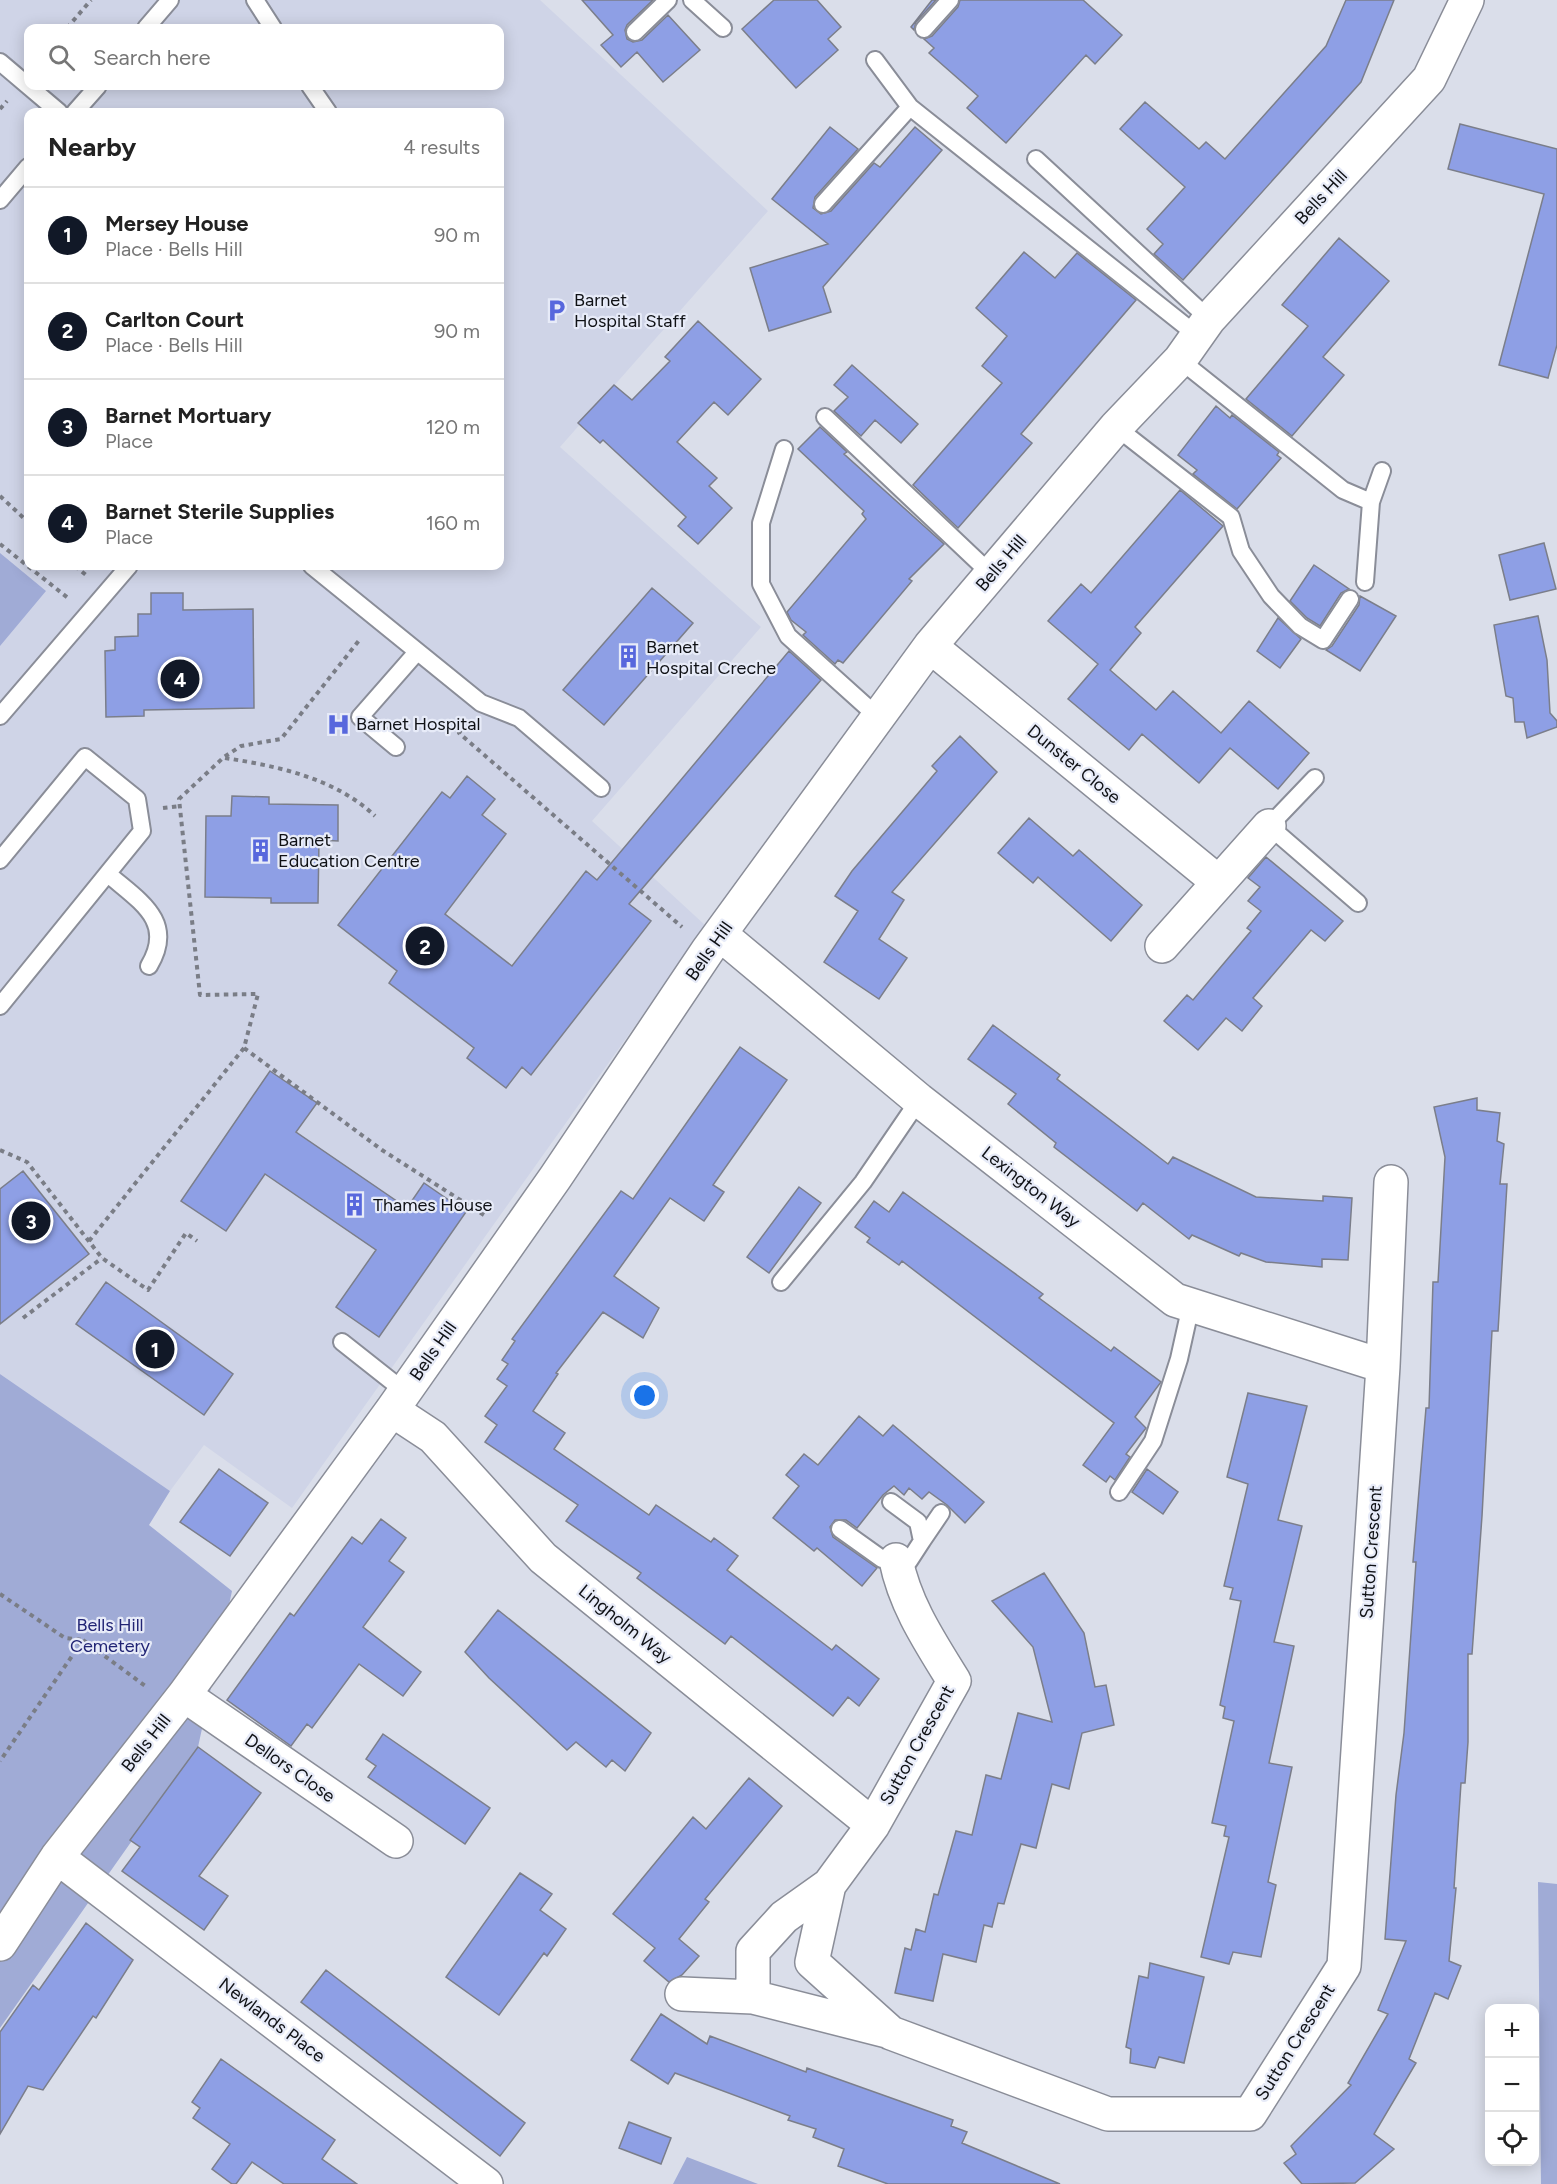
<!DOCTYPE html>
<html lang="en">
<head>
<meta charset="utf-8">
<style>
  :root { --surface:#fff; --page:#f2f2f2; --text:#222; --muted:#767676; --line:#e0e0e0; --accent:#111827 }
  body { margin:0; font-family:Figtree,sans-serif; background:var(--page); color:var(--text) }
  .controls { position:absolute; right:18px; bottom:18px; display:grid; overflow:hidden; border-radius:12px; box-shadow:0 3px 15px #0003 }
  .controls button { width:54px; height:54px; display:grid; place-items:center; padding:0; border:0; border-bottom:2px solid var(--line); background:var(--surface); color:var(--text); font:30px sans-serif }
  .you { position:absolute; left:645px; top:1396px; width:21px; height:21px; margin:-15px; border:4px solid #fff; border-radius:50%; background:#1a73e8; box-shadow:0 0 0 9px #1a73e833 }
  .badge { display:grid; place-items:center; width:39px; height:39px; border-radius:50%; background:var(--accent); color:#fff; font-size:20px; font-weight:700 }
  .pin { position:absolute; translate:-50% -50%; border:3px solid #fff; box-shadow:0 2px 6px #0006 }
  .list { margin:0; padding:0; list-style:none }
  h2 { display:flex; justify-content:space-between; align-items:center; height:78px; margin:0; padding:0 24px; font-size:26px }
  h2 small { font-size:20px; font-weight:400; color:var(--muted) }
  .list li { display:grid; grid-template-columns:39px 1fr auto; gap:18px; align-items:center; box-sizing:border-box; height:96px; padding:0 24px; border-top:2px solid var(--line) }
  .list b { display:block; font-size:22px; white-space:nowrap }
  .list p { margin:0; font-size:20px; white-space:nowrap; color:var(--muted) }
  .list em { font-size:20px; font-style:normal; color:var(--muted) }
  .icon { flex:none; width:33px; height:33px; fill:none; stroke:currentColor; stroke-width:2; stroke-linecap:round; stroke-linejoin:round }
  .map { position:relative; flex:none; width:1557px; height:2184px; overflow:hidden }
  .search { position:absolute; background:var(--surface); box-shadow:0 3px 15px #0003; left:24px; top:24px; width:480px; height:66px; display:flex; align-items:center; gap:15px; box-sizing:border-box; padding:0 21px; border-radius:12px; color:var(--muted); font-size:22px }
  .panel { position:absolute; background:var(--surface); box-shadow:0 3px 15px #0003; left:24px; top:108px; width:480px; height:462px; border-radius:12px }
  .map>svg:first-child { display:block }
</style>
</head>
<body>
<div class="map">
<svg width="1557" height="2184" viewBox="0 0 1557 2184">
  <rect width="100%" height="100%" fill="#dadeea"/>
  <path fill="#cfd4e7" fill-rule="evenodd" d="M0,0H540L768,211L560,447L761,627L592,821L706,926L292,1508L204,1445L170,1491L0,1374ZM28,28H500V86H28ZM28,112H500V566H28Z"/>
  <path fill="#a0abd6" d="M0,553L46,591L0,646Z
    M0,1374L170,1491L149,1525L232,1591L198,1747L0,2028Z
    M1538,1882L1557,1884V2184H1541Z
    M687,2157L758,2184H673Z"/>
  <path fill="#8e9fe5" stroke="#7b7e8a" stroke-width="1.5" d="M582,0H653L627,25L625,30L627,39L633,42L642,40L668,15L700,50L663,82L637,52L621,67L601,45L613,35Z
    M774,0H817L841,27L828,39L838,50L796,88L742,29Z
    M932,0H936L916,22L914,30L911,27Z
    M960,0H1083L1122,35L1095,64L1086,55L1006,143L967,108L978,96L929,53L934,48L924,39L932,36L958,7Z
    M1346,0H1394L1361,82L1183,280L1154,254L1163,244L1147,229L1185,187L1120,129L1145,102L1199,149L1206,142L1225,159L1326,46Z
    M1460,124L1557,149V345L1548,378L1499,365L1544,194L1448,169Z
    M830,127L858,149L815,197L813,208L821,214L831,211L874,163L880,167L915,127L942,150L823,287L831,312L769,331L750,268L828,244L772,199Z
    M1339,238L1389,281L1323,357L1344,375L1292,436L1246,399L1308,326L1282,305Z
    M1024,252L1055,278L1077,253L1136,300L1021,434L1032,443L958,528L913,485L1002,383L982,366L1007,336L976,308Z
    M698,321L761,379L728,415L714,402L677,442L717,478L709,486L732,508L698,544L678,526L686,517L603,440L600,443L578,423L614,385L632,400L670,361L665,357Z
    M852,365L918,424L901,443L875,420L861,436L834,411L848,397L834,385Z
    M1216,406L1230,418L1232,415L1279,452L1277,455L1281,458L1237,509L1193,474L1197,470L1178,455Z
    M820,427L847,452L844,454L944,544L909,579L912,581L843,663L838,660L835,664L803,635L806,632L791,620L787,612L866,519L862,514L864,511L798,449Z
    M1180,490L1223,526L1135,627L1141,633L1110,670L1156,710L1173,691L1221,733L1249,701L1309,753L1278,789L1230,748L1199,783L1142,734L1129,750L1068,699L1098,664L1048,621L1081,584L1091,593Z
    M1544,543L1556,589L1510,600L1499,555Z
    M1314,565L1349,589L1341,593L1320,626L1307,618L1290,601Z
    M652,588L693,623L604,725L563,690Z
    M151,593H183V610L253,609L254,708L144,710V716L106,717L105,651L115,650V637L138,636V614H151Z
    M1360,596L1396,616L1360,671L1326,650L1332,646L1359,605Z
    M1538,616L1547,660L1550,713L1557,721V727L1527,738L1524,722H1515L1513,698L1506,696L1494,625Z
    M1278,618L1301,639L1280,668L1257,651Z
    M789,651L821,680L629,904L651,921L531,1075L522,1067L506,1088L467,1058L474,1048L389,983L397,971L338,925L442,792L450,798L467,776L495,799L482,815L506,834L445,914L512,966L586,871L597,880Z
    M960,736L997,772L892,892L904,900L879,939L907,958L879,999L824,962L858,911L835,896L852,871L937,771L932,766Z
    M232,796L269,797V804L338,805V841L319,840L318,903H271V898L205,897L206,816H231Z
    M1029,818L1073,856L1079,850L1142,905L1111,941L1038,877L1033,883L998,853Z
    M1266,857L1343,921L1325,941L1311,930L1253,998L1262,1006L1242,1031L1226,1018L1198,1050L1164,1021L1187,995L1193,1000L1251,931L1247,928L1261,911L1248,901L1260,887L1248,878Z
    M993,1025L1060,1075L1057,1079L1168,1164L1173,1157L1256,1197L1323,1201V1196L1352,1198L1348,1260L1322,1259V1267L1266,1262L1241,1253L1239,1256L1192,1235L1189,1239L1143,1203L1137,1211L1054,1147L1056,1143L1008,1104L1016,1094L968,1059Z
    M740,1047L787,1080L713,1185L724,1192L704,1221L670,1198L614,1276L659,1308L643,1338L603,1312L556,1373L558,1374L533,1411L565,1433L554,1449L649,1515L656,1505L711,1542L714,1538L738,1556L727,1570L832,1650L836,1645L879,1679L859,1706L848,1697L833,1716L731,1636L725,1644L637,1578L641,1573L566,1521L578,1505L485,1442L497,1425L485,1416L507,1386L497,1379L508,1364L502,1360L515,1341L512,1339L621,1191L633,1199Z
    M270,1071L317,1103L296,1132L407,1208L424,1183L466,1212L379,1337L336,1307L376,1250L265,1174L226,1231L181,1201Z
    M1477,1098V1110L1500,1113L1497,1141L1504,1144L1500,1184H1507L1498,1331H1492L1482,1516L1472,1654H1468V1742L1465,1783H1461L1454,1888H1456L1449,1961L1461,1966L1448,1999L1435,1993L1409,2059L1416,2063L1374,2134L1394,2149L1355,2183L1302,2184L1284,2163L1296,2154L1291,2146L1351,2085L1348,2083L1388,2014L1378,2010L1406,1941L1385,1939L1396,1795L1404,1733L1416,1562H1413L1426,1408H1429L1433,1282H1438L1445,1157L1434,1107Z
    M23,1171L89,1254L0,1324V1189Z
    M799,1187L821,1203L769,1273L747,1257Z
    M903,1192L1043,1294L1039,1298L1111,1351L1114,1347L1161,1382L1135,1417L1146,1428L1126,1454L1130,1457L1115,1480L1110,1476L1106,1482L1083,1465L1114,1423L902,1261L899,1265L867,1242L870,1238L855,1227L874,1201L889,1212Z
    M106,1282L233,1374L204,1415L76,1324Z
    M1248,1393L1307,1406L1278,1520L1302,1526L1274,1642L1294,1646L1269,1763L1292,1767L1268,1882L1276,1885L1261,1957L1233,1952L1229,1964L1201,1957L1229,1837L1224,1836L1226,1826L1212,1823L1234,1721L1223,1718L1225,1707L1220,1705L1241,1601L1230,1599L1233,1588L1224,1586L1248,1484L1227,1477Z
    M859,1416L883,1436L893,1425L984,1502L965,1523L947,1505L929,1492L922,1499L909,1488L904,1495L894,1486L883,1495L857,1528L846,1520H835L830,1527L833,1537L877,1568L862,1586L817,1548L814,1551L773,1518L799,1486L786,1475L804,1454L818,1465Z
    M219,1469L268,1503L230,1556L180,1522Z
    M1147,1469L1178,1492L1163,1514L1132,1492Z
    M381,1519L406,1538L389,1561L404,1572L363,1627L421,1672L403,1696L359,1664L312,1728L307,1724L291,1746L227,1700L290,1613L294,1616L352,1537L362,1544Z
    M1044,1573L1084,1633L1095,1687L1106,1685L1114,1725L1082,1733L1069,1789L1052,1784L1036,1848L1021,1844L1004,1904L998,1903L992,1927L984,1925L976,1962L943,1954L933,2001L895,1993L905,1948L911,1950L916,1929L925,1932L934,1894L938,1895L956,1831L972,1835L986,1775L1001,1779L1018,1713L1052,1722L1033,1647L992,1601Z
    M498,1610L651,1733L625,1771L612,1760L606,1767L576,1742L567,1750L489,1678L465,1652Z
    M383,1734L490,1808L465,1844L368,1777L376,1766L366,1759Z
    M198,1747L261,1793L199,1876L228,1896L204,1930L122,1871L140,1847L130,1840Z
    M749,1778L782,1806L705,1899L709,1902L679,1939L699,1956L682,1975L669,1982L644,1961L655,1948L613,1914L693,1817L706,1829Z
    M520,1873L552,1894L540,1910L566,1929L547,1956L544,1953L499,2015L446,1977Z
    M86,1923L133,1960L96,2018L93,2016L43,2090L28,2086L0,2134V2032L33,1985L39,1990Z
    M1150,1963L1204,1977L1184,2063L1159,2057L1155,2068L1130,2063L1131,2049L1126,2047L1139,1976L1148,1978Z
    M326,1970L525,2123L500,2156L301,2002Z
    M661,2014L707,2044L710,2036L806,2072L807,2068L953,2120L951,2126L967,2132L962,2143L1060,2184H888L838,2166L844,2149L813,2137L816,2129L788,2120L790,2116L675,2073L668,2084L631,2060Z
    M221,2059L335,2140L322,2159L357,2184H284L252,2162L236,2184H232L212,2169L230,2144L193,2118L200,2108L192,2102Z
    M629,2122L671,2138L661,2164L619,2148Z"/>
  <g fill="none" stroke-linecap="round" stroke-linejoin="round">
    <defs>
      <path id="service" d="M255,0L273,28
        M692,0L723,28
        M146,28L170,0
        M924,29L950,0
        M635,32L668,0
        M0,62L59,112
        M310,86L328,112
        M910,107L1198,336
        M75,112L98,86
        M1036,159L1209,319
        M0,200L28,167
        M823,204L910,107L875,60
        M1180,360L1343,490L1371,502L1382,471
        M825,417L991,574
        M1116,427L1231,517L1241,551L1271,596L1300,626L1323,640L1350,599
        M784,449L761,523V584L788,636L878,717
        M312,566L481,703L519,718L601,788
        M1365,582L1371,502
        M0,716L129,566
        M396,747L360,717L417,652
        M1315,778L1269,826L1358,903
        M0,860L85,757L137,799L142,831L0,1006
        M108,874C139,901 176,921 149,966
        M781,1282L863,1182L919,1100
        M342,1342L404,1391
        M1119,1492L1153,1441L1179,1359L1191,1305
        M840,1529L882,1559L909,1561L922,1541L918,1522L891,1502
        M922,1541L941,1513"/>
      <path id="minor" d="M930,646L1217,881
        M720,934L919,1100L1175,1300L1383,1366
        M1162,946L1269,826
        M392,1410L433,1437L543,1558L873,1825
        M896,1560C905,1605 930,1642 954,1681L873,1825L829,1885L812,1962L891,2033L1108,2114H1250L1344,1966L1383,1366L1391,1182
        M184,1695L396,1841
        M57,1857L486,2184
        M0,1944L57,1857L184,1695L392,1410L555,1178L708,950L930,646L1116,427L1180,360L1209,319L1429,79L1467,0
        M682,1994L753,1997L887,2031
        M753,1997V1951L784,1917L829,1885"/>
    </defs>
    <use href="#service" stroke="#8a8d98" stroke-width="20"/>
    <use href="#minor" stroke="#8a8d98" stroke-width="36"/>
    <path stroke="#7a7d86" stroke-width="4" stroke-dasharray="4.5 4.5" stroke-linecap="butt" d="M67,28L91,0
      M0,109L7,101
      M0,496L28,522
      M0,544L68,598
      M75,566L86,575
      M466,723L459,733L682,927
      M225,758C277,766 335,778 375,816
      M163,808L180,806
      M244,1048L382,1150L487,1217
      M0,1150L27,1162L102,1258L148,1290L186,1233L197,1241
      M89,1241L244,1048L258,994L200,995L179,799L224,757L241,746L281,739L361,638
      M23,1318L102,1258
      M0,1594L65,1638L83,1640L0,1761
      M83,1640L148,1688"/>
    <use href="#service" stroke="#fff" stroke-width="16"/>
    <use href="#minor" stroke="#fff" stroke-width="33"/>
  </g>
  <defs>
    <symbol id="parking-bare" viewBox="-9 -9 18 18"><path d="M-3.5-5.5H1a3.5 3.5 0 0 1 0 7H-1V5.5H-3.5ZM-1-3.4V-.6H.8a1.4 1.4 0 0 0 0-2.8Z" fill="#5767dd" stroke="#e7ebf8" stroke-width="2.5" paint-order="stroke"/></symbol>
    <symbol id="building-bare" viewBox="-9 -9 18 18"><path d="M-4-6H4V6H1V3H-1V6H-4ZM-2.5-4.3h1.7v1.8h-1.7ZM.8-4.3h1.7v1.8H.8ZM-2.5-1h1.7V.8h-1.7ZM.8-1h1.7V.8H.8Z" fill="#5767dd" stroke="#e7ebf8" stroke-width="2.5" paint-order="stroke"/></symbol>
    <symbol id="hospital-bare" viewBox="-9 -9 18 18"><path d="M-5-5h3v3.5h4V-5h3V5h-3V1.5h-4V5h-3Z" fill="#5767dd" stroke="#e7ebf8" stroke-width="2.5" paint-order="stroke"/></symbol>
  </defs>
  <g fill-rule="evenodd">
    <use href="#parking-bare" x="540" y="294" width="33" height="33"/>
    <use href="#building-bare" x="612" y="640" width="33" height="33"/>
    <use href="#hospital-bare" x="322" y="708" width="33" height="33"/>
    <use href="#building-bare" x="244" y="834" width="33" height="33"/>
    <use href="#building-bare" x="338" y="1188" width="33" height="33"/>
  </g>
  <g text-anchor="middle" dominant-baseline="central" stroke-width="4.5" stroke-linejoin="round" paint-order="stroke">
    <g font-size="18" fill="#0f1115" stroke="#e7ebf8">
      <text transform="translate(1321 197) rotate(-47)">Bells Hill</text>
      <text transform="translate(1001 563) rotate(-50)">Bells Hill</text>
      <text transform="translate(1074 764) rotate(39)">Dunster Close</text>
      <text transform="translate(709 951) rotate(-55)">Bells Hill</text>
      <text transform="translate(1031 1187) rotate(38)">Lexington Way</text>
      <text transform="translate(433 1351) rotate(-55)">Bells Hill</text>
      <text transform="translate(1371 1552) rotate(-86)">Sutton Crescent</text>
      <text transform="translate(625 1624) rotate(39)">Lingholm Way</text>
      <text transform="translate(146 1743) rotate(-52)">Bells Hill</text>
      <text transform="translate(917 1745) rotate(-61)">Sutton Crescent</text>
      <text transform="translate(290 1768) rotate(35)">Dellors Close</text>
      <text transform="translate(272 2020) rotate(37)">Newlands Place</text>
      <text transform="translate(1295 2042) rotate(-58)">Sutton Crescent</text>
    </g>
    <g font-size="18" fill="#0f1115" stroke="#e7ebf8" text-anchor="start">
      <text x="574" y="300">Barnet<tspan x="574" dy="21">Hospital Staff</tspan></text>
      <text x="646" y="647">Barnet<tspan x="646" dy="21">Hospital Creche</tspan></text>
      <text x="356" y="724">Barnet Hospital</text>
      <text x="278" y="840">Barnet<tspan x="278" dy="21">Education Centre</tspan></text>
      <text x="373" y="1205">Thames House</text>
    </g>
    <g font-size="18" fill="#212474" stroke="#e7ebf8">
      <text x="110" y="1625">Bells Hill<tspan x="110" dy="21">Cemetery</tspan></text>
    </g>
  </g>
</svg>
<div class="controls">
<button>+</button>
<button>−</button>
<button><svg class="icon" aria-label="locate" viewBox="0 0 24 24"><circle cx="12" cy="12" r="6"/><path d="M12 2v4M12 18v4M2 12h4M18 12h4"/></svg></button>
</div>
<div class="you"></div>
<div class="pin badge" style="left:155px;top:1349px">1</div>
<div class="pin badge" style="left:425px;top:946px">2</div>
<div class="pin badge" style="left:31px;top:1221px">3</div>
<div class="pin badge" style="left:180px;top:679px">4</div>
<div class="search"><svg class="icon" aria-label="search" viewBox="0 0 24 24"><circle cx="10" cy="10" r="6"/><path d="M15 15l6 6"/></svg>Search here</div>
<section class="panel">
<h2>Nearby<small>4 results</small></h2>
<ul class="list">
<li><span class="badge">1</span><div><b>Mersey House</b><p>Place · Bells Hill</p></div><em>90 m</em></li>
<li><span class="badge">2</span><div><b>Carlton Court</b><p>Place · Bells Hill</p></div><em>90 m</em></li>
<li><span class="badge">3</span><div><b>Barnet Mortuary</b><p>Place</p></div><em>120 m</em></li>
<li><span class="badge">4</span><div><b>Barnet Sterile Supplies</b><p>Place</p></div><em>160 m</em></li>
</ul>
</section>
</div>
</body>
</html>
